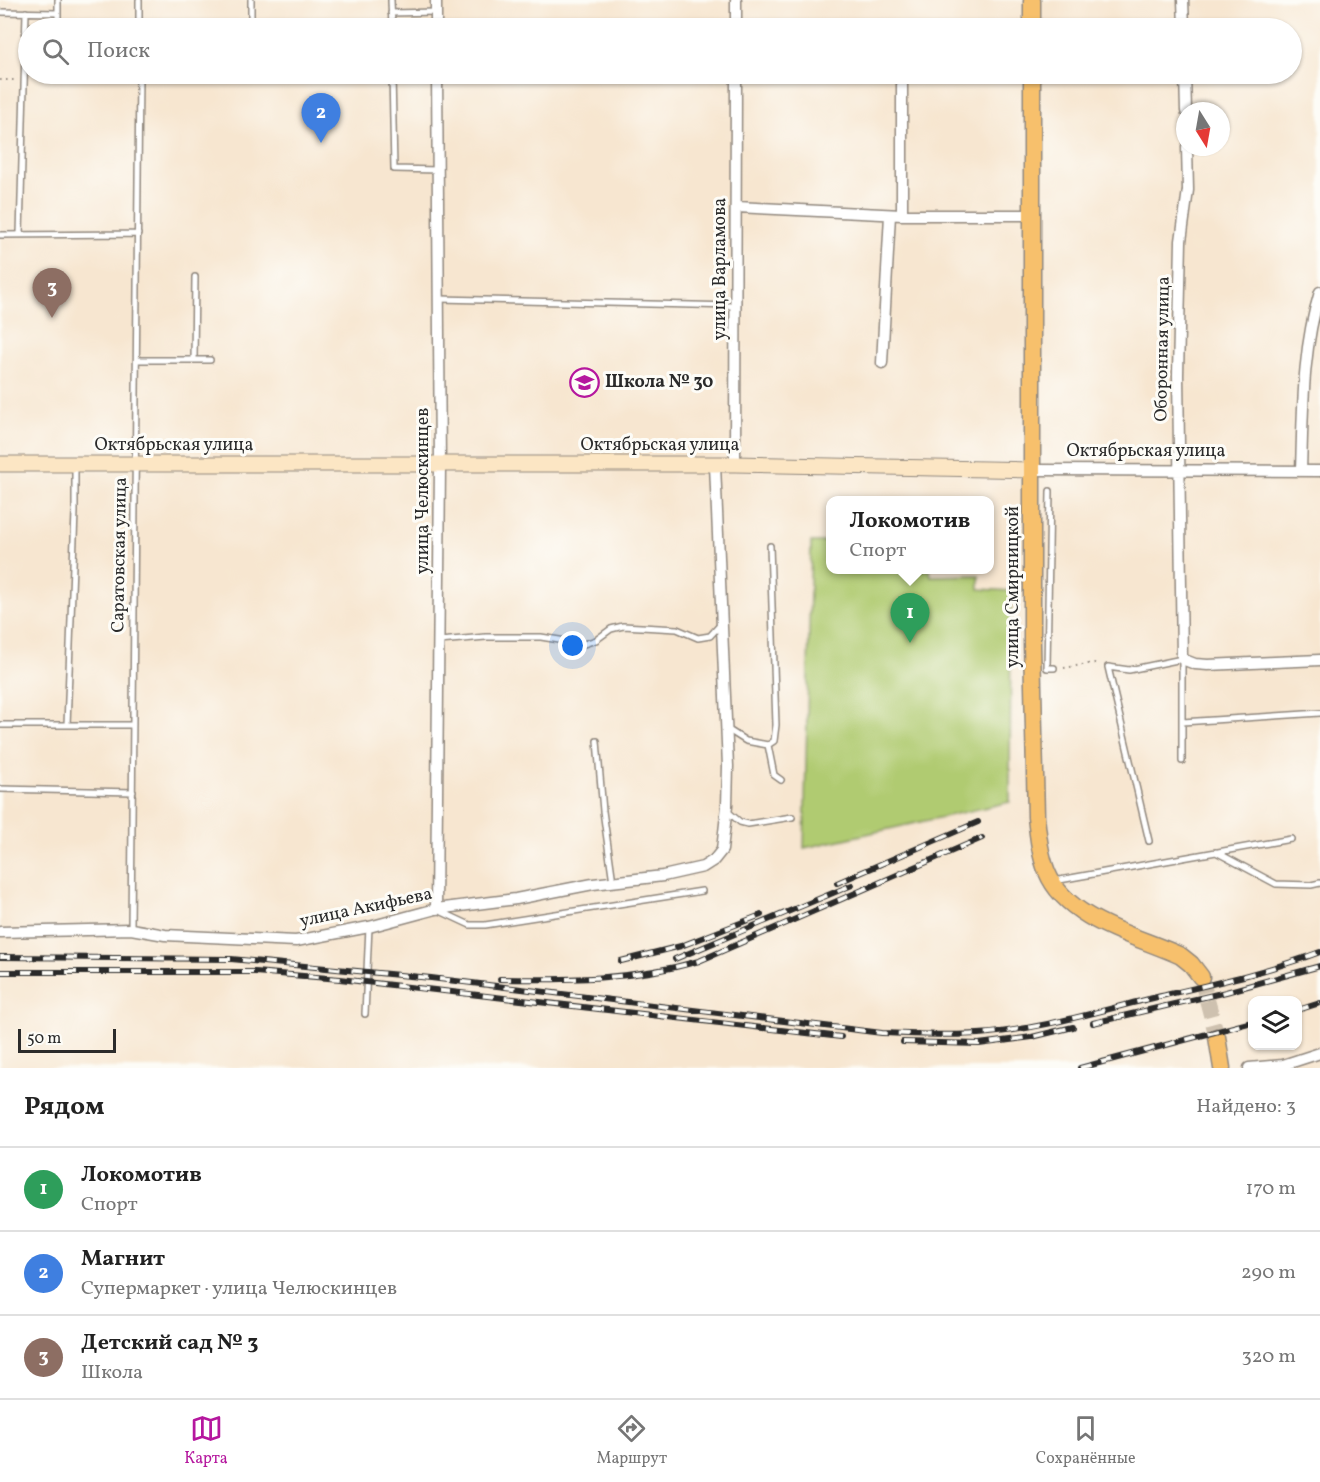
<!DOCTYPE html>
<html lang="ru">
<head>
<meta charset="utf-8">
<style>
  :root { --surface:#fff; --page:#f2f2f2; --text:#222; --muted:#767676; --line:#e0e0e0; --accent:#b5179e }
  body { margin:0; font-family:Vollkorn,serif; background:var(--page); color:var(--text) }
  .controls { position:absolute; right:18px; bottom:18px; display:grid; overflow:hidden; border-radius:12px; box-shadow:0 2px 4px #0004 }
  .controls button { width:54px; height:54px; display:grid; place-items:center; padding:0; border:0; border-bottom:2px solid var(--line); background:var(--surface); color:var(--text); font:30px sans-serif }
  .compass { position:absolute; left:1176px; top:102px; width:54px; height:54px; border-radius:50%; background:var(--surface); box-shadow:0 2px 4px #0004; rotate:169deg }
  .scale { position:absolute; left:18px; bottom:15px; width:98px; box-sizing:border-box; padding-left:6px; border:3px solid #2b2b2b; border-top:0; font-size:16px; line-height:21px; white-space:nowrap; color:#2b2b2b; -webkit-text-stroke:4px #fdfcf7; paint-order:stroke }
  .you { position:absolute; left:573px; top:646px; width:21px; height:21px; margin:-15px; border:4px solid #fff; border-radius:50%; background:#1a73e8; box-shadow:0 0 0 9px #1a73e833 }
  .badge { display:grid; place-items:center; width:39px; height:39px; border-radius:50%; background:var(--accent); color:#fff; font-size:20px; font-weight:700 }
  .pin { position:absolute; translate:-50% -50px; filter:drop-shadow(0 2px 3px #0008) }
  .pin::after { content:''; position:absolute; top:32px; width:21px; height:18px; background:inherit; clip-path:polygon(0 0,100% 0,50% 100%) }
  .popup { position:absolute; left:826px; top:496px; width:168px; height:78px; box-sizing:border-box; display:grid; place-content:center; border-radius:12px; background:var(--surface); filter:drop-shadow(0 2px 4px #0005); font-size:20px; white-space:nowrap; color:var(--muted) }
  .popup b { font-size:22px; color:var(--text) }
  .popup::after { content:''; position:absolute; left:50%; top:100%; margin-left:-12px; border:12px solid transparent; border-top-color:var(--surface) }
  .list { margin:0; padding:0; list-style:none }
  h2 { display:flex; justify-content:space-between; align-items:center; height:78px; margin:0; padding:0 24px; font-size:26px }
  h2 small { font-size:20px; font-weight:400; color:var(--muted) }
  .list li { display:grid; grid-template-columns:39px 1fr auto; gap:18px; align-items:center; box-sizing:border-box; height:84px; padding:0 24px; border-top:2px solid var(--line) }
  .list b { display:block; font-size:22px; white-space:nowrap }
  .list p { margin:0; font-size:20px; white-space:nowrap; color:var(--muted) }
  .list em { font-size:20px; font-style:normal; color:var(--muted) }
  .icon { flex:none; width:33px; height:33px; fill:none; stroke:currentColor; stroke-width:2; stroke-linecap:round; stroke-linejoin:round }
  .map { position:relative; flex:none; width:1320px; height:1068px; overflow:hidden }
  .search { position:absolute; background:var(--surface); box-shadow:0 2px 4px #0004; left:18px; right:18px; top:18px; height:66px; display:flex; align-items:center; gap:15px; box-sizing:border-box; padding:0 21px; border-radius:33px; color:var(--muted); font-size:22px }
  .sheet { height:330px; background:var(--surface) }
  nav { display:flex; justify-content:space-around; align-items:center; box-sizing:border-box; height:84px; border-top:2px solid var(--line); background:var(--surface); font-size:16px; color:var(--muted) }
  nav a { display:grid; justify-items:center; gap:3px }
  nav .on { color:var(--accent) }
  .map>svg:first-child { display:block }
</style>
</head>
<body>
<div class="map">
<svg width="1320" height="1068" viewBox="0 0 1320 1068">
  <rect width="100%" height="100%" fill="#fdfcf7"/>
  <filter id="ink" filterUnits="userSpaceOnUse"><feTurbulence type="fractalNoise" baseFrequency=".0167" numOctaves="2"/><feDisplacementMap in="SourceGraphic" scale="12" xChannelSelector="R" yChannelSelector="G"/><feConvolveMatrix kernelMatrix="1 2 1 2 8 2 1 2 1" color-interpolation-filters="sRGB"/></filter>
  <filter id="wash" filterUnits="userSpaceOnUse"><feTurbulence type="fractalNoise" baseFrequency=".008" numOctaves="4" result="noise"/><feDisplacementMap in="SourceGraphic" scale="24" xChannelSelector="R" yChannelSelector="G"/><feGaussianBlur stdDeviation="1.35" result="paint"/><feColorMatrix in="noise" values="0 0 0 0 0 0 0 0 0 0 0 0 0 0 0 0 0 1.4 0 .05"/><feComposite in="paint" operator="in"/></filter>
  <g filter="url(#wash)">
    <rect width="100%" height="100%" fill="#f7e6d0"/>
    <path fill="#b0cb71" stroke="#6e7b4e" stroke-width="1.5" d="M811,542H830V570H930L931,576L979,575V589L1011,591L1010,802L804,848Z"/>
  </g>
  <g filter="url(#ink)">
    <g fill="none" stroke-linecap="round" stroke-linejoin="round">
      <path stroke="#cec1af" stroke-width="16" stroke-dasharray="16 8" stroke-linecap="butt" d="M1201,977L1217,1037"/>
      <defs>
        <path id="lane" d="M251,0V28
          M391,0L392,28
          M0,12L58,13V0
          M391,13L436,12
          M58,28V13
          M139,28V0
          M805,28H858
          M392,74L394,169L438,170
          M20,234L26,12
          M0,235L138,234
          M439,299L735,306
          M137,360H210
          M194,360L195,277
          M1050,491L1047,668H1054
          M439,641L486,637H541L584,644L596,640L611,629L623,626L677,629L698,638L710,636L721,624
          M1182,722L1320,713
          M0,725H133
          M67,725L75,512V466
          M727,729L746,741L768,745L774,741L776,725L770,546
          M597,741L603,811L613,882
          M768,745L774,775L781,780
          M0,789L133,792
          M727,811L740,822L748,824L792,817
          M1149,841L1108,667L1129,670L1182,659V761
          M1218,852L1291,839
          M1054,881L1216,852L1276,884L1311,885L1320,883
          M440,911L470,925H485L702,891
          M131,929L139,74
          M365,1014L369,927"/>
        <path id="street" d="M436,0V28
          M736,0V28
          M1183,0L1184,28
          M1185,74L1186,111
          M902,77V215
          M1187,147L1188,190L1181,241L1178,375L1182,659L1195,664L1208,665L1320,660
          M737,207L902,215H1032
          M882,363L890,215
          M735,464L736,74
          M1032,470L1320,471
          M1301,471C1303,410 1302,350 1320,292
          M436,909L440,465L437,74
          M0,932L131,929L165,935L296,941L369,927L436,909L516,899L593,884L663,876L703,867L714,860L722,850L727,806L728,766L715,465
          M1249,1068L1283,1065L1320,1053"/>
        <path id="secondary" d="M0,464H735L1032,470"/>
        <path id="primary" d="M1032,0V28
          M1032,74V643L1036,817C1038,835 1040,855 1047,872C1067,921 1138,936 1181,956L1191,964L1201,977
          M1217,1037L1222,1068"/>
      </defs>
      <use href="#lane" stroke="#91887e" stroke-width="8"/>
      <use href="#street" stroke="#91887e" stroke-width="13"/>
      <use href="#secondary" stroke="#91887e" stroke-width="17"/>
      <use href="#primary" stroke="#91887e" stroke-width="19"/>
      <path stroke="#91887e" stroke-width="2" stroke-dasharray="1.5 4.5" stroke-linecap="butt" d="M0,80H14
        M1064,668L1094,663L1099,664"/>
      <use href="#lane" stroke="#fff" stroke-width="5"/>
      <use href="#street" stroke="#fff" stroke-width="10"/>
      <use href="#secondary" stroke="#fce6c4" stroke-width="15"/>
      <use href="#primary" stroke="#f7c06c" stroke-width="16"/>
      <defs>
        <path id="rail" d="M837,883L978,822
          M0,957L231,959L431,978L882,1033C914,1034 946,1036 978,1034C1039,1030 1098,1011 1157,997C1212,984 1267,972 1320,952
          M675,959L852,885
          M621,961L681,946L761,915
          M0,972H255L340,979L841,1037
          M500,979C568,980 633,980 699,961L982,838
          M1298,1010L1320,1003
          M1093,1023L1226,992L1320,966
          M903,1042L979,1044L1032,1037L1073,1027
          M1080,1068L1252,1022"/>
      </defs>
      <use href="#rail" stroke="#2b2b2b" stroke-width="6"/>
      <use href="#rail" stroke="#fdfcf7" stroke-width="4" stroke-dasharray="11" stroke-linecap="butt"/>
    </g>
  </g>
  <defs>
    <symbol id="school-ring" viewBox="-11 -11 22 22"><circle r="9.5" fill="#fdfcf7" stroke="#b5179e" stroke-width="1.5"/><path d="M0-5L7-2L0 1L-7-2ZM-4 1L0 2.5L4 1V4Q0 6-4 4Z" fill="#b5179e"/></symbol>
  </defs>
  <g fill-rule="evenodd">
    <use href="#school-ring" x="568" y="366" width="33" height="33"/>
  </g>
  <g text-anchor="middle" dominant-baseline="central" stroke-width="6" stroke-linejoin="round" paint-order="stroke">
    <g font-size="18" fill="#2b2b2b" stroke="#fdfcf7">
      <text transform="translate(720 269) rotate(-90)">улица Варламова</text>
      <text transform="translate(1163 349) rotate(-89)">Оборонная улица</text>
      <text x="174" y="445">Октябрьская улица</text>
      <text x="660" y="445">Октябрьская улица</text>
      <text x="1146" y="451">Октябрьская улица</text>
      <text transform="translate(423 491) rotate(-90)">улица Челюскинцев</text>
      <text transform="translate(120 555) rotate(-89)">Саратовская улица</text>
      <text transform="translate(1013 587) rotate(-90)">улица Смирницкой</text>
      <text transform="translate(366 908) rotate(-12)">улица Акифьева</text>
    </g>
    <g font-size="18" font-weight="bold" fill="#2b2b2b" stroke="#fdfcf7" text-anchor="start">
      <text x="605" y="382">Школа № 30</text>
    </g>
  </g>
</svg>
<div class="controls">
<button><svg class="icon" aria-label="layers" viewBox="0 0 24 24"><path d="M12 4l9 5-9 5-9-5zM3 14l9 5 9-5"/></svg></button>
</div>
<svg class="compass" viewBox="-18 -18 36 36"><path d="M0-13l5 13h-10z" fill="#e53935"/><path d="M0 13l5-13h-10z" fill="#767676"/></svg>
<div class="scale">50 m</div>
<div class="you"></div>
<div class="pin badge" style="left:910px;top:643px;background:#2e9e5b">1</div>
<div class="popup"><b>Локомотив</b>Спорт</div>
<div class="pin badge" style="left:321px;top:143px;background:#3f7fe0">2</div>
<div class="pin badge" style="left:52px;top:318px;background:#8d6e63">3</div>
<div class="search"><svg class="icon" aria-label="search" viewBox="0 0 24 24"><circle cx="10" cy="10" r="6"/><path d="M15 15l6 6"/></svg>Поиск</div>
</div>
<section class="sheet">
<h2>Рядом<small>Найдено: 3</small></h2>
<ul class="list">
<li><span class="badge" style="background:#2e9e5b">1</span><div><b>Локомотив</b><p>Спорт</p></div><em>170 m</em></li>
<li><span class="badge" style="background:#3f7fe0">2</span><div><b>Магнит</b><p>Супермаркет · улица Челюскинцев</p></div><em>290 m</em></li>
<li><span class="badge" style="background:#8d6e63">3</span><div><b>Детский сад № 3</b><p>Школа</p></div><em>320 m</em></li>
</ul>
</section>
<nav>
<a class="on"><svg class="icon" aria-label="map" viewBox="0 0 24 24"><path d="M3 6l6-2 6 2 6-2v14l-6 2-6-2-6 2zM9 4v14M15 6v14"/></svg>Карта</a>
<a><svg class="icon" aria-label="directions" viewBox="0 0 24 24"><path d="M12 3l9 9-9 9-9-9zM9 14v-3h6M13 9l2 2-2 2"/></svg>Маршрут</a>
<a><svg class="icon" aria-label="saved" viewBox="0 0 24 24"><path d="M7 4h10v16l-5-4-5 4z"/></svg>Сохранённые</a>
</nav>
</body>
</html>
